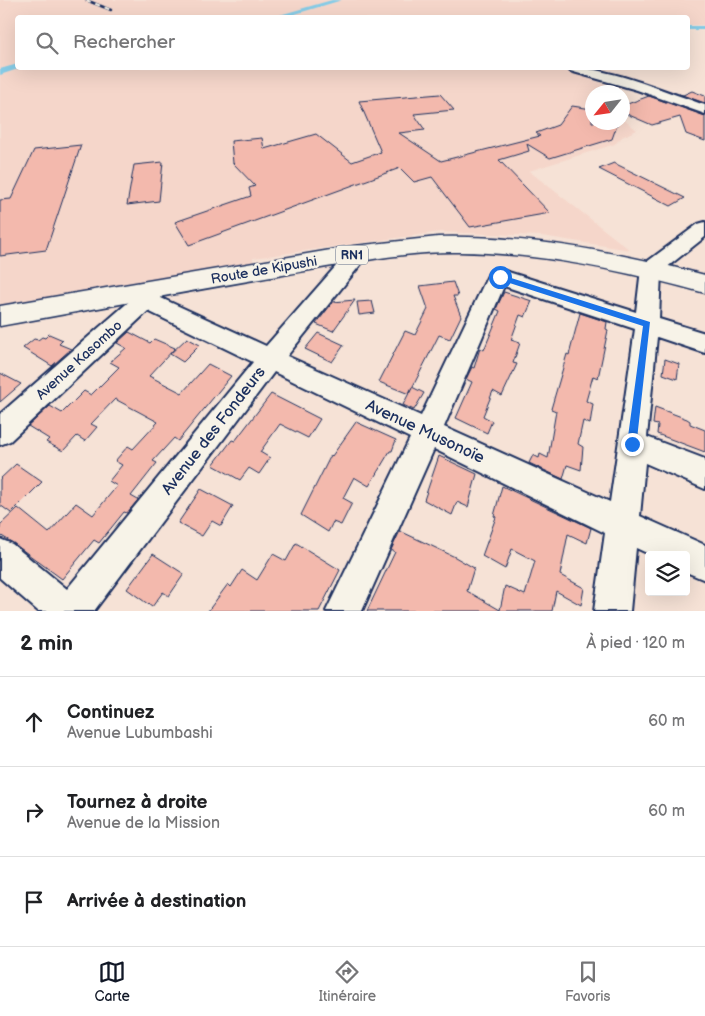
<!DOCTYPE html>
<html lang="fr">
<head>
<meta charset="utf-8">
<style>
  :root { --surface:#fff; --page:#f6f6f6; --text:#202124; --muted:#757577; --line:#e0e0e0; --accent:#111827 }
  body { margin:0; font-family:"Balsamiq Sans",sans-serif; background:var(--page); color:var(--text) }
  .controls { position:absolute; right:15px; bottom:15px; display:grid; overflow:hidden; border-radius:5px; box-shadow:0 5px 20px #0002 }
  .controls button { width:45px; height:45px; display:grid; place-items:center; padding:0; border:0; border-bottom:1px solid var(--line); background:var(--surface); color:var(--text); font:25px sans-serif }
  .compass { position:absolute; left:585px; top:85px; width:45px; height:45px; border-radius:50%; background:var(--surface); box-shadow:0 5px 20px #0002; rotate:240deg }
  .stop { position:absolute; width:15px; height:15px; margin:-11px; border:4px solid #1a73e8; border-radius:50%; background:#fff }
  .stop.end { background:#1a73e8; border-color:#fff; box-shadow:0 1px 5px #0008 }
  .list { margin:0; padding:0; list-style:none }
  h2 { display:flex; justify-content:space-between; align-items:center; height:65px; margin:0; padding:0 20px; font-size:21px }
  h2 small { font-size:16px; font-weight:400; color:var(--muted) }
  .list li { display:grid; grid-template-columns:32px 1fr auto; gap:15px; align-items:center; box-sizing:border-box; height:90px; padding:0 20px; border-top:1px solid var(--line) }
  .list b { display:block; font-size:19px; white-space:nowrap }
  .list p { margin:0; font-size:16px; white-space:nowrap; color:var(--muted) }
  .list em { font-size:16px; font-style:normal; color:var(--muted) }
  .icon { flex:none; width:28px; height:28px; fill:none; stroke:currentColor; stroke-width:2; stroke-linecap:round; stroke-linejoin:round }
  .map { position:relative; flex:none; width:705px; height:611px; overflow:hidden }
  .search { position:absolute; background:var(--surface); box-shadow:0 5px 20px #0002; left:15px; right:15px; top:15px; height:55px; display:flex; align-items:center; gap:12px; box-sizing:border-box; padding:0 18px; border-radius:5px; color:var(--muted); font-size:19px }
  .sheet { height:335px; background:var(--surface) }
  nav { display:flex; justify-content:space-around; align-items:center; box-sizing:border-box; height:70px; border-top:1px solid var(--line); background:var(--surface); font-size:14px; color:var(--muted) }
  nav a { display:grid; justify-items:center; gap:2px }
  nav .on { color:var(--accent) }
  .map>svg:first-child { display:block }
</style>
</head>
<body>
<div class="map">
<svg width="705" height="611" viewBox="0 0 705 611">
  <rect width="100%" height="100%" fill="#f6e2d6"/>
  <filter id="ink" filterUnits="userSpaceOnUse"><feTurbulence type="fractalNoise" baseFrequency=".02" numOctaves="2"/><feDisplacementMap in="SourceGraphic" scale="10" xChannelSelector="R" yChannelSelector="G"/><feConvolveMatrix kernelMatrix="1 2 1 2 8 2 1 2 1" color-interpolation-filters="sRGB"/></filter>
  <g filter="url(#ink)">
    <path fill="#f5d6ca" d="M0,0H705V25H688V18H18V68H555L620,89L619,92H592V122H622L623,119L637,130L622,137L615,144L529,171L630,250L542,236L440,232L253,258V263L0,308Z"/>
    <g fill="none" stroke-linecap="round" stroke-linejoin="round">
      <path fill="#86cce7" fill-rule="evenodd" d="M332,0H342L282,18H269Z
        M688,26H705V30H688Z
        M18,64V68H21L0,75V69Z"/>
    </g>
    <path fill="#f3b9ad" stroke="#1b2f5e" d="M692,91L705,96V103L679,94L683,95Z
      M440,94L454,110L414,114L425,130L399,133L441,161L540,136L536,133L558,125L572,106L592,109V122H618L612,139L550,158L527,144L529,151L499,160L550,213L470,227L432,177L414,182L400,168L189,245L175,222L251,196L249,188L255,186L233,163L231,141L262,138L264,149L316,134L352,162L381,152L359,101Z
      M649,96L705,116V141L686,134L680,117L652,125L622,112V106Z
      M81,145L46,250L0,256V200L11,199L34,150Z
      M163,162L159,201L127,205L134,165Z
      M614,163L685,198L671,206L599,169Z
      M453,282L458,296H453L461,316L450,339L439,335L409,394L379,382L405,331L415,335L428,309L420,286Z
      M504,292L532,301L525,317L520,315L511,340L520,343L513,363L517,364L502,396L493,391L483,416L492,421L487,433L456,418L472,382L466,379L472,367L474,368L480,348L484,350L500,311L496,309Z
      M355,300L333,331L316,324L333,302Z
      M372,301L375,313L359,315L357,302Z
      M580,313L607,322L606,329L608,330L598,378L593,376L586,401L593,404L590,424L583,421L578,444L583,447L581,470L567,465L563,479L529,463L533,455L539,458L540,454L548,458L556,411L551,409L567,354L569,355Z
      M129,332L150,343L154,339L175,348L149,376L182,393L208,364L231,376L178,441L174,438L153,461L157,463L131,496L138,500L127,513L124,512L99,543L94,540L62,579L13,543L0,535V525L18,508L49,533L76,503L93,515L117,486L109,481L122,465L115,461L128,446L133,449L158,422L115,399L91,424L97,427L85,441L77,436L63,451L46,442L49,439L28,426L50,406L62,413L84,391L91,395L119,367L110,362L126,348L117,343Z
      M318,333L344,345L332,362L305,349Z
      M49,334L63,340L59,344L71,349L52,366L23,348L34,339L38,340L42,337L45,338Z
      M187,338L200,345L183,362L170,354Z
      M665,359L679,364L677,379L663,374Z
      M0,373L21,384L0,402Z
      M412,387L424,393L414,410L403,405Z
      M271,394L320,419L308,438L280,424L260,452L270,458L259,474L249,468L240,480L213,465L232,440L235,441Z
      M655,407L687,419L690,421V424L705,430V452L657,434L658,425L653,424Z
      M356,422L396,440L392,451H390L369,486L354,477L343,498L352,503L341,525L333,522L328,532L301,515L331,455L332,456Z
      M439,456L477,474L468,507L457,502L452,515L424,500Z
      M16,464L42,482L11,513L0,505V479Z
      M502,486L591,528L587,543L568,534L560,575L584,588L581,605L556,591L552,611H367L395,552L391,550L400,531L455,557L474,568L467,591L500,610L505,586L525,595L535,561L512,549L505,569L482,556L496,517L494,516Z
      M201,489L233,506L221,526L212,521L202,536L178,523Z
      M296,543L340,570L319,611H208L228,584L231,587L242,570L257,580L273,554L286,561Z
      M153,554L184,574L169,596L163,592L152,607L127,589Z"/>
    <g fill="none" stroke-linecap="round" stroke-linejoin="round">
      <defs>
        <path id="minor" d="M568,68C600,64 673,94 705,105V114L637,90L570,71Z
          M705,222V237L661,272L659,319L705,333V353L657,337L647,437L705,459V489L645,463L640,516L705,545V580L686,572V555H651L636,548L630,611H594L605,533L434,449L362,611H326L410,438L274,372L94,611H38L0,578V539L12,544L67,589L253,362L148,311L10,441L0,445V414L148,285L156,282L164,285L167,290L161,298L266,346L351,249L358,247L365,249L368,254L365,259L287,356L421,416L489,273L505,271L636,312L641,269L644,264L698,224ZM504,286L635,329L610,502L444,427Z"/>
        <path id="highway" d="M438,237C529,235 617,252 705,275V293C625,271 543,253 459,252C400,251 341,265 283,275C189,291 94,309 0,326V306L354,246Z"/>
      </defs>
      <use href="#minor" stroke="#1b2f5e" stroke-width="4"/>
      <use href="#highway" stroke="#1b2f5e" stroke-width="3"/>
      <use href="#minor" fill="#f7f3e8" fill-rule="evenodd"/>
      <use href="#highway" fill="#f7f3e8" fill-rule="evenodd"/>
      <defs>
        <path id="rail" d="M86,0L111,10"/>
      </defs>
      <use href="#rail" stroke="#1b2f5e" stroke-width="2.5"/>
      <use href="#rail" stroke="#f7f3e8" stroke-width="2" stroke-dasharray="5" stroke-linecap="butt"/>
    </g>
  </g>
  <path fill="#1a73e8" d="M497,275H502L650,322L636,448L632,449L627,444L643,326L497,279Z"/>
  <g text-anchor="middle" dominant-baseline="central" stroke-width="5" stroke-linejoin="round" paint-order="stroke">
    <rect fill="#f7f3e8" stroke="#5d6a87" stroke-width="1" x="336" y="245.5" width="32" height="19" rx="4"/>
    <g font-size="12" font-weight="bold" fill="#1b2f5e">
      <text x="352" y="255">RN1</text>
    </g>
    <g font-size="14" fill="#1b2f5e" stroke="#f7f3e8">
      <text transform="translate(264 270) rotate(-10)">Route de Kipushi</text>
      <text transform="translate(79 360) rotate(-42)">Avenue Kasombo</text>
    </g>
    <g font-size="16" fill="#1b2f5e" stroke="#f7f3e8">
      <text transform="translate(214 431) rotate(-52)">Avenue des Fondeurs</text>
      <text transform="translate(425 432) rotate(25)">Avenue Musonoïe</text>
    </g>
  </g>
</svg>
<div class="controls">
<button><svg class="icon" aria-label="layers" viewBox="0 0 24 24"><path d="M12 4l9 5-9 5-9-5zM3 14l9 5 9-5"/></svg></button>
</div>
<svg class="compass" viewBox="-18 -18 36 36"><path d="M0-13l5 13h-10z" fill="#e53935"/><path d="M0 13l5-13h-10z" fill="#757577"/></svg>
<div class="stop" style="left:500px;top:277px"></div>
<div class="stop end" style="left:632px;top:444px"></div>
<div class="search"><svg class="icon" aria-label="search" viewBox="0 0 24 24"><circle cx="10" cy="10" r="6"/><path d="M15 15l6 6"/></svg>Rechercher</div>
</div>
<section class="sheet">
<h2>2 min<small>À pied · 120 m</small></h2>
<ul class="list">
<li><svg class="icon" aria-label="ahead" viewBox="0 0 24 24"><path d="M12 20V5M6 11l6-6 6 6"/></svg><div><b>Continuez</b><p>Avenue Lubumbashi</p></div><em>60 m</em></li>
<li><svg class="icon" aria-label="right" viewBox="0 0 24 24"><path d="M7 20v-9h11M14 6l5 5-5 5"/></svg><div><b>Tournez à droite</b><p>Avenue de la Mission</p></div><em>60 m</em></li>
<li><svg class="icon" aria-label="arrive" viewBox="0 0 24 24"><path d="M6 21V4h12l-3 4 3 4H6"/></svg><div><b>Arrivée à destination</b></div></li>
</ul>
</section>
<nav>
<a class="on"><svg class="icon" aria-label="map" viewBox="0 0 24 24"><path d="M3 6l6-2 6 2 6-2v14l-6 2-6-2-6 2zM9 4v14M15 6v14"/></svg>Carte</a>
<a><svg class="icon" aria-label="directions" viewBox="0 0 24 24"><path d="M12 3l9 9-9 9-9-9zM9 14v-3h6M13 9l2 2-2 2"/></svg>Itinéraire</a>
<a><svg class="icon" aria-label="saved" viewBox="0 0 24 24"><path d="M7 4h10v16l-5-4-5 4z"/></svg>Favoris</a>
</nav>
</body>
</html>
